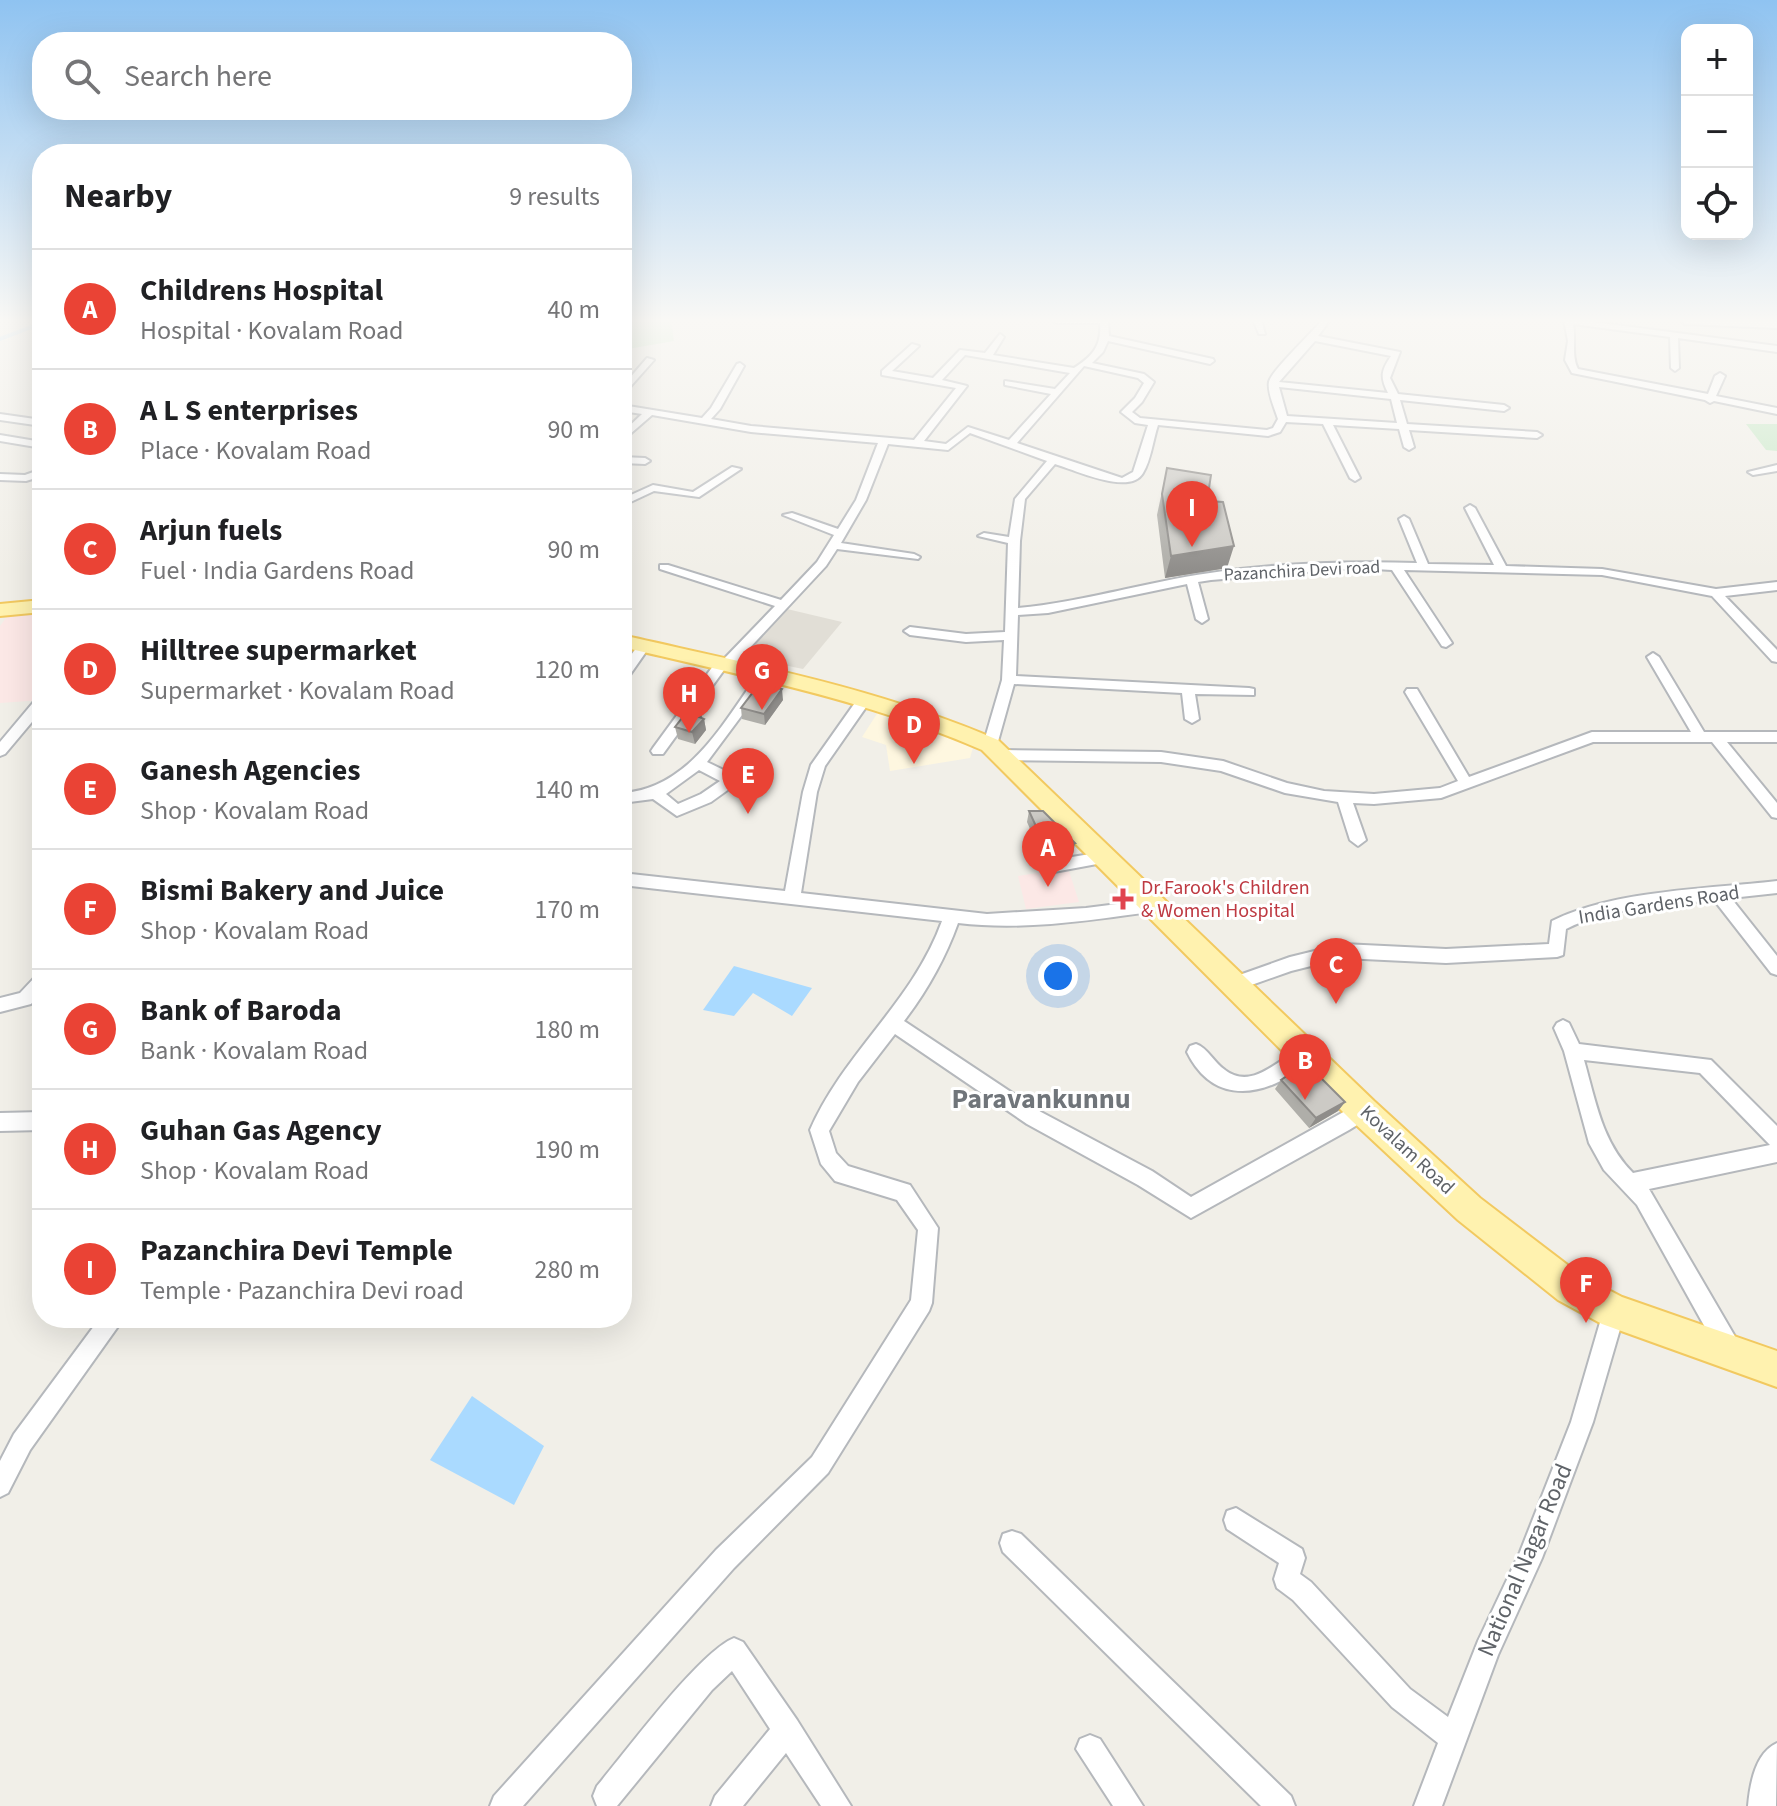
<!DOCTYPE html>
<html lang="en">
<head>
<meta charset="utf-8">
<style>
  :root { --surface:#fff; --page:#f2f2f2; --text:#202124; --muted:#757577; --line:#e0e0e0; --accent:#ea4335 }
  body { margin:0; font-family:"Source Sans 3",sans-serif; background:var(--page); color:var(--text) }
  .controls { position:absolute; right:24px; top:24px; display:grid; overflow:hidden; border-radius:16px; box-shadow:0 8px 32px #0002 }
  .controls button { width:72px; height:72px; display:grid; place-items:center; padding:0; border:0; border-bottom:2px solid var(--line); background:var(--surface); color:var(--text); font:40px sans-serif }
  .you { position:absolute; left:1058px; top:976px; width:28px; height:28px; margin:-20px; border:6px solid #fff; border-radius:50%; background:#1a73e8; box-shadow:0 0 0 12px #1a73e833 }
  .badge { display:grid; place-items:center; width:52px; height:52px; border-radius:50%; background:var(--accent); color:#fff; font-size:26px; font-weight:700 }
  .pin { position:absolute; translate:-50% -66px; filter:drop-shadow(0 2px 4px #0008) }
  .pin::after { content:''; position:absolute; top:42px; width:28px; height:24px; background:inherit; clip-path:polygon(0 0,100% 0,50% 100%) }
  .list { margin:0; padding:0; list-style:none }
  h2 { display:flex; justify-content:space-between; align-items:center; height:104px; margin:0; padding:0 32px; font-size:34px }
  h2 small { font-size:26px; font-weight:400; color:var(--muted) }
  .list li { display:grid; grid-template-columns:52px 1fr auto; gap:24px; align-items:center; box-sizing:border-box; height:120px; padding:0 32px; border-top:2px solid var(--line) }
  .list b { display:block; font-size:30px; white-space:nowrap }
  .list p { margin:0; font-size:26px; white-space:nowrap; color:var(--muted) }
  .list em { font-size:26px; font-style:normal; color:var(--muted) }
  .icon { flex:none; width:44px; height:44px; fill:none; stroke:currentColor; stroke-width:2; stroke-linecap:round; stroke-linejoin:round }
  .map { position:relative; flex:none; width:1777px; height:1806px; overflow:hidden }
  .search { position:absolute; background:var(--surface); box-shadow:0 8px 32px #0002; left:32px; top:32px; width:600px; height:88px; display:flex; align-items:center; gap:20px; box-sizing:border-box; padding:0 28px; border-radius:32px; color:var(--muted); font-size:30px }
  .panel { position:absolute; background:var(--surface); box-shadow:0 8px 32px #0002; left:32px; top:144px; width:600px; height:1184px; border-radius:32px }
  .map>svg:first-child { display:block }
</style>
</head>
<body>
<div class="map">
<svg width="1777" height="1806" viewBox="0 0 1777 1806">
  <rect width="100%" height="100%" fill="#f1efe8"/>
  <path fill="#fef7e0" d="M880,709L974,744L970,758L890,771L886,745L862,737Z"/>
  <path fill="#e1ded6" d="M787,609L842,622L803,669L741,656Z"/>
  <path fill="#fce8e6" d="M42,608V700L0,703V626L11,611Z
    M1068,868L1079,902L1026,909L1018,876Z"/>
  <path fill="#c5e8c5" d="M622,320H671L674,341L622,350Z
    M1746,424H1777V451L1766,450Z"/>
  <path fill="#aadaff" d="M734,966L812,988L792,1016L753,993L734,1016L703,1010Z
    M472,1396L544,1446L514,1505L430,1460Z"/>
  <g fill="none" stroke-linecap="round" stroke-linejoin="round">
    <path stroke="#aadaff" stroke-width="4" d="M0,339L42,323"/>
    <defs>
      <path id="street" d="M1052,320H1108L1109,336L1213,359L1214,361L1210,364L1108,341L1103,352L1092,363L1144,374L1154,382L1142,402L1132,412L1140,418L1267,430L1273,428L1278,419C1275,409 1267,392 1269,382C1271,371 1312,333 1322,320H1330L1318,336L1400,352L1390,378L1398,394L1504,405L1509,408L1504,411L1400,400L1407,424L1537,432L1542,435L1537,438L1409,430L1414,447L1409,450L1404,447L1399,429L1333,425L1360,478L1355,481L1350,478L1323,424L1286,422L1280,432L1268,436L1158,425C1153,440 1151,460 1143,473C1130,496 1075,470 1055,464L1025,499L1020,541L1018,608C1083,602 1146,582 1210,573C1276,563 1350,561 1417,563L1399,519L1404,516L1409,519L1428,564L1494,565L1465,508L1470,505L1475,508L1506,566L1602,569L1716,589L1777,582V590L1725,596L1777,650V662L1772,661L1712,596L1602,575L1404,570L1452,643L1446,647L1442,646L1392,570L1356,568L1211,580L1198,582L1208,619L1202,623L1196,619L1187,584L1048,613L1018,615L1016,676L1249,688L1254,689V695L1195,694L1199,719L1192,723L1185,719L1182,693L1014,684L997,745L990,750L985,748L983,745L1002,680L1004,640L966,642L910,635L904,631L910,627L966,634L1005,632L1008,543L978,536L984,533L1009,537L1015,499L1047,461L970,433L948,450L888,444L866,500L841,543L914,554L920,557L918,559L837,549L826,566L730,669L724,670L663,754H653L651,751L653,748L716,662L722,661L775,606L660,569V565H668L781,600L817,562L834,535L783,515L792,513L838,529L856,500L878,443L751,432L652,415L622,441V433L642,414L622,411V405L702,418L711,408L737,364L740,363L744,366L720,409L711,419L751,426L914,440L956,388L882,375V371L912,344L919,346L892,371L933,378L960,350L985,353L1000,334L1004,337L993,355L1074,368C1091,357 1102,347 1100,323H1056ZM1315,341L1391,356C1381,371 1380,377 1388,393L1279,382ZM965,355L1070,373L1055,389L1005,381V385L1051,394L1009,440L968,427L946,444L924,441L967,386L942,380ZM1084,366L1138,378L1144,383L1135,398L1121,412L1135,423L1148,425L1133,472L1122,478L1017,443ZM1279,387L1391,399L1397,423L1287,416Z
        M1253,320H1261L1265,334H1259Z
        M1564,320H1578L1777,346V352L1678,338L1679,368L1675,371L1671,368L1670,337L1573,324C1576,339 1571,356 1578,369L1708,394L1715,376L1720,373L1725,376L1716,396L1777,408V414L1714,401L1710,403L1705,400L1572,373L1565,360L1568,341Z
        M647,358L654,360L622,396V387Z
        M0,414L42,420V426L0,420Z
        M0,435L42,442V448L0,441Z
        M622,457L645,458L650,461L645,464L622,463Z
        M1777,465V471L1753,475L1748,472Z
        M732,467L741,469L699,497L654,491L622,506V499L653,485L693,492Z
        M42,469V476L26,481L0,480V474L25,475Z
        M644,642L650,646L627,679L622,680V667L640,643Z
        M1653,653L1659,657L1704,732H1777V742H1727L1777,803V818L1772,817L1712,742H1593L1441,798L1374,804L1353,803L1366,840L1358,846L1350,840L1338,802L1285,793L1221,771L1161,762L1002,760L995,755L1002,750L1161,752L1223,761L1287,783L1324,791L1374,794L1440,788L1458,781L1405,692L1407,689H1417L1469,777L1592,732H1691L1647,657Z
        M764,672L771,676L707,762L736,776L738,780L736,784L711,802L677,816L653,799L622,803V793C689,789 724,722 759,673ZM699,770L720,781L701,794L678,804L666,794Z
        M864,696L871,700L825,766L817,792L801,893L987,914L1086,908L1157,899L1163,901L1165,905L1163,909L1157,911C1092,920 1024,931 958,923C945,959 927,991 904,1021L1041,1112L1152,1171L1191,1197L1356,1105L1363,1102L1370,1105L1372,1111L1370,1117L1349,1130L1191,1218L1138,1185L1027,1124L895,1034L858,1082L829,1131L836,1153L848,1166L910,1185L938,1228L932,1303L929,1311L828,1473L734,1568L523,1806H490L494,1796L716,1550L812,1457L911,1300L918,1230L897,1200L835,1181L821,1164L810,1130C844,1052 913,1002 942,921L622,885V873L785,891L803,792L811,765L859,697Z
        M42,697V710L5,754L0,756V742L37,698Z
        M1108,851L1116,857L1113,861L1054,872L1046,866L1054,860Z
        M1777,881V893L1731,898L1777,956V975L1771,973L1714,900C1666,905 1609,907 1566,929L1563,955L1557,957L1446,963L1343,958L1291,971L1237,990L1231,988L1228,983L1231,978L1290,957L1343,944L1446,949L1549,944L1552,921C1614,890 1708,889 1777,881Z
        M42,974V992L31,1004L0,1012V998L20,993L36,976Z
        M1563,1020L1569,1023L1579,1044L1711,1060L1777,1126V1162L1649,1189L1737,1340L1740,1348L1737,1356L1729,1359L1721,1356L1637,1205L1604,1170L1589,1143L1564,1051L1554,1028L1557,1023ZM1584,1060L1700,1073L1770,1145L1633,1173C1602,1142 1596,1102 1584,1060Z
        M1196,1044C1208,1048 1214,1063 1225,1070C1254,1092 1281,1055 1307,1046L1313,1048L1316,1054C1311,1063 1301,1069 1293,1074C1252,1100 1210,1099 1187,1052L1190,1046Z
        M42,1112V1130L0,1131V1113Z
        M1614,1301L1622,1304L1625,1312L1593,1422L1542,1558L1498,1655L1442,1806H1414L1438,1743L1392,1707L1293,1600L1277,1588L1274,1579L1279,1563L1227,1529L1224,1520L1227,1511L1236,1508L1302,1549L1305,1558L1300,1574L1311,1582L1410,1689L1448,1717L1478,1641L1520,1552L1571,1422L1603,1312L1606,1304Z
        M100,1318H124L30,1450L8,1493L0,1497V1461L14,1434Z
        M1012,1531L1021,1534L1291,1796L1295,1806H1261L1003,1552L1000,1543L1003,1534Z
        M734,1638L743,1642L797,1720L851,1806H821L786,1753L743,1806H711L715,1796L770,1729L732,1671L712,1690L617,1806H597L593,1796L597,1786C625,1753 699,1652 734,1638Z
        M1090,1735L1100,1739L1143,1806H1113L1076,1749L1080,1739Z
        M1777,1743L1776,1806H1748C1750,1784 1755,1753 1777,1743Z"/>
      <path id="secondary" d="M1679,320H1777V328L1685,324Z"/>
      <path id="primary" d="M42,600V612L0,616V604Z
        M622,635C749,664 877,688 998,740L1374,1101L1480,1198L1582,1276L1622,1297L1777,1351V1387L1602,1324L1558,1300L1458,1220L1352,1121L982,750C867,700 744,676 622,647Z"/>
    </defs>
    <use href="#street" stroke="#b5b8bc" stroke-width="4"/>
    <use href="#secondary" stroke="#b6babf" stroke-width="4"/>
    <use href="#primary" stroke="#f2c960" stroke-width="4"/>
    <use href="#street" fill="#fff" fill-rule="evenodd"/>
    <use href="#secondary" fill="#fff" fill-rule="evenodd"/>
    <use href="#primary" fill="#fff2af" fill-rule="evenodd"/>
  </g>
  <path fill="#afaea9" d="M1167,468L1207,501L1227,568L1165,578L1157,515Z
    M783,700L765,725L742,719L741,708Z
    M701,711L702,718L704,719L706,730L695,744L678,739L675,727Z
    M1029,811L1073,854L1054,857L1040,865L1032,848L1034,838L1027,822Z
    M1281,1080L1345,1102L1338,1111L1309,1128L1275,1089Z"/>
  <path fill="#8f8d8a" d="M1234,546L1227,568L1165,578L1171,556Z
    M782,689L783,700L765,725L764,714Z
    M701,711L702,720L704,719L706,730L695,744L692,732L697,716Z
    M1075,843L1073,854L1054,857L1040,865L1042,854L1056,846Z
    M1345,1102L1338,1111L1309,1128L1316,1118Z"/>
  <path fill="#cccac5" stroke="#8f8d8a" stroke-width="2" d="M1167,468L1211,475L1207,501L1223,502L1234,546L1171,556L1162,494Z
    M760,683L782,689L764,714L741,708Z
    M690,708L701,711L697,716L704,719L692,732L675,727Z
    M1029,811H1043L1075,843L1056,846L1042,854L1034,837L1040,835Z
    M1306,1063L1345,1102L1316,1118L1281,1080Z"/>
  <linearGradient id="sky" x2="0" y2="1"><stop stop-color="#8fc3f1"/><stop offset="0.56" stop-color="#f9f8f5"/><stop offset="1" stop-color="#f9f8f5" stop-opacity="0"/></linearGradient>
  <rect width="1777" height="573" fill="url(#sky)"/>
  <path fill="#e0444e" stroke="#fff" stroke-width="3" d="M1119 887h8v8h8v8h-8v8h-8v-8h-8v-8h8z"/>
  <g text-anchor="middle" dominant-baseline="central" stroke-width="6" stroke-linejoin="round" paint-order="stroke">
    <g font-size="18" fill="#5f6368" stroke="#fff">
      <text transform="translate(1302 571) rotate(-3)">Pazanchira Devi road</text>
    </g>
    <g font-size="20" fill="#be3a42" stroke="#fff" text-anchor="start">
      <text x="1141" y="888">Dr.Farook's Children<tspan x="1141" dy="23">&amp; Women Hospital</tspan></text>
    </g>
    <g font-size="20" fill="#5f6368" stroke="#fff">
      <text transform="translate(1659 905) rotate(-9)">India Gardens Road</text>
      <text transform="translate(1407 1150) rotate(43)">Kovalam Road</text>
    </g>
    <g font-size="24" fill="#5f6368" stroke="#fff">
      <text transform="translate(1525 1560) rotate(-67)">National Nagar Road</text>
    </g>
    <g font-size="28" font-weight="bold" fill="#70757a" stroke="#fff">
      <text x="1041" y="1099">Paravankunnu</text>
    </g>
  </g>
</svg>
<div class="controls">
<button>+</button>
<button>−</button>
<button><svg class="icon" aria-label="locate" viewBox="0 0 24 24"><circle cx="12" cy="12" r="6"/><path d="M12 2v4M12 18v4M2 12h4M18 12h4"/></svg></button>
</div>
<div class="you"></div>
<div class="pin badge" style="left:1048px;top:887px">A</div>
<div class="pin badge" style="left:1305px;top:1100px">B</div>
<div class="pin badge" style="left:1336px;top:1004px">C</div>
<div class="pin badge" style="left:914px;top:764px">D</div>
<div class="pin badge" style="left:748px;top:814px">E</div>
<div class="pin badge" style="left:1586px;top:1323px">F</div>
<div class="pin badge" style="left:762px;top:710px">G</div>
<div class="pin badge" style="left:689px;top:733px">H</div>
<div class="pin badge" style="left:1192px;top:547px">I</div>
<div class="search"><svg class="icon" aria-label="search" viewBox="0 0 24 24"><circle cx="10" cy="10" r="6"/><path d="M15 15l6 6"/></svg>Search here</div>
<section class="panel">
<h2>Nearby<small>9 results</small></h2>
<ul class="list">
<li><span class="badge">A</span><div><b>Childrens Hospital</b><p>Hospital · Kovalam Road</p></div><em>40 m</em></li>
<li><span class="badge">B</span><div><b>A L S enterprises</b><p>Place · Kovalam Road</p></div><em>90 m</em></li>
<li><span class="badge">C</span><div><b>Arjun fuels</b><p>Fuel · India Gardens Road</p></div><em>90 m</em></li>
<li><span class="badge">D</span><div><b>Hilltree supermarket</b><p>Supermarket · Kovalam Road</p></div><em>120 m</em></li>
<li><span class="badge">E</span><div><b>Ganesh Agencies</b><p>Shop · Kovalam Road</p></div><em>140 m</em></li>
<li><span class="badge">F</span><div><b>Bismi Bakery and Juice</b><p>Shop · Kovalam Road</p></div><em>170 m</em></li>
<li><span class="badge">G</span><div><b>Bank of Baroda</b><p>Bank · Kovalam Road</p></div><em>180 m</em></li>
<li><span class="badge">H</span><div><b>Guhan Gas Agency</b><p>Shop · Kovalam Road</p></div><em>190 m</em></li>
<li><span class="badge">I</span><div><b>Pazanchira Devi Temple</b><p>Temple · Pazanchira Devi road</p></div><em>280 m</em></li>
</ul>
</section>
</div>
</body>
</html>
